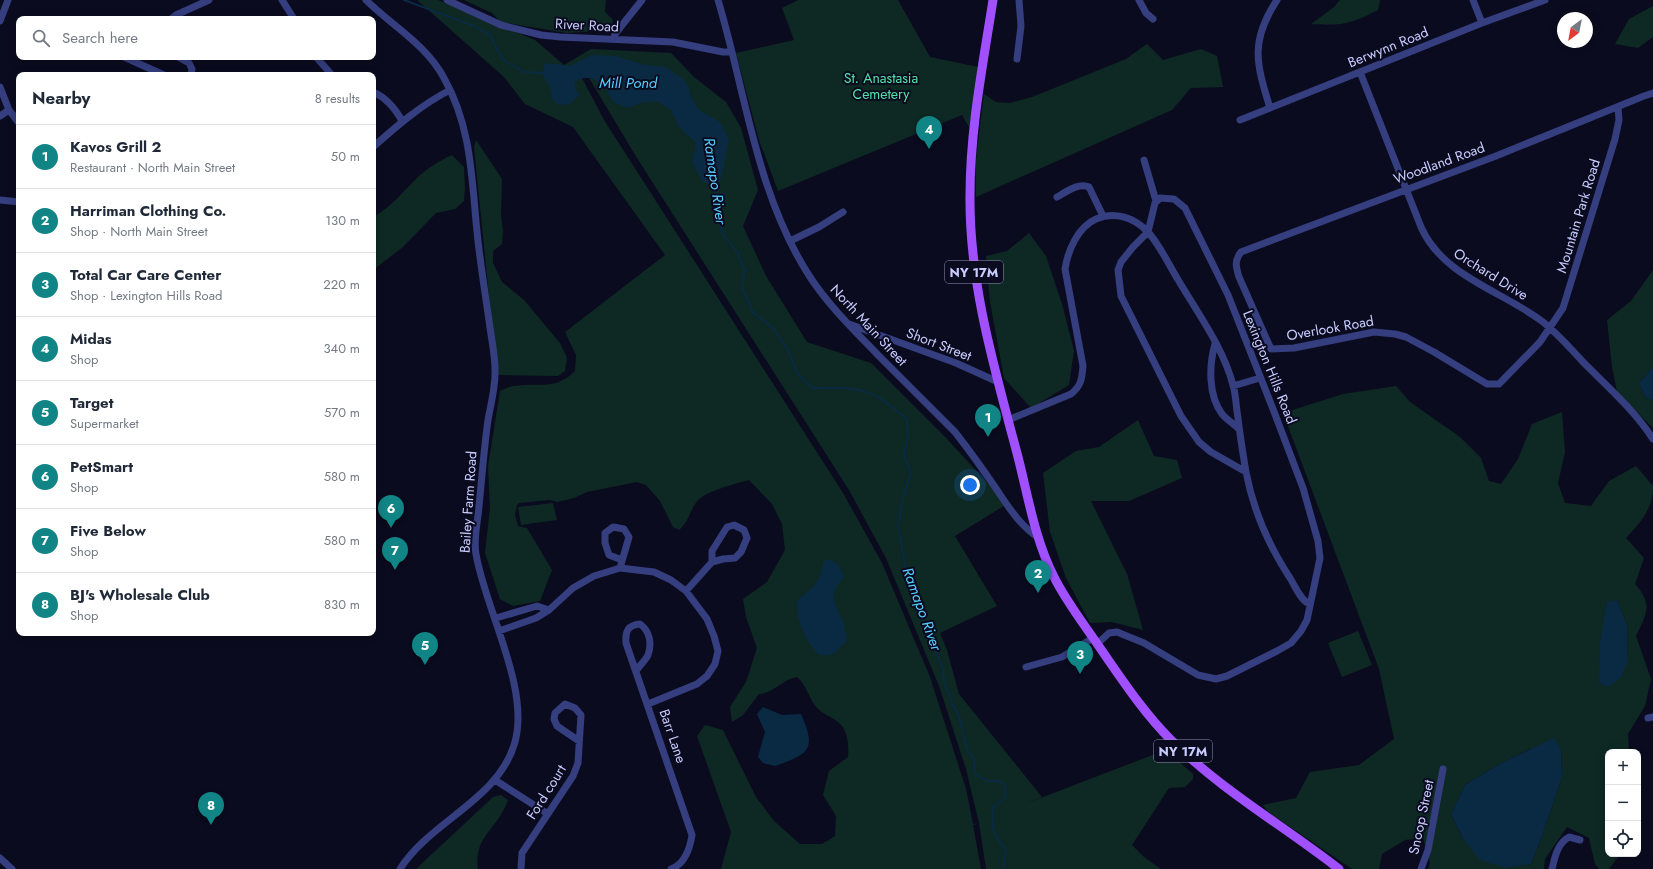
<!DOCTYPE html>
<html lang="en">
<head>
<meta charset="utf-8">
<style>
  :root { --surface:#fff; --page:#f2f2f3; --text:#1f2937; --muted:#747a83; --line:#e0e1e3; --accent:#118485 }
  body { margin:0; font-family:Jost,sans-serif; background:var(--page); color:var(--text) }
  .controls { position:absolute; right:12px; bottom:12px; display:grid; overflow:hidden; border-radius:8px; box-shadow:0 2px 10px #0003 }
  .controls button { width:36px; height:36px; display:grid; place-items:center; padding:0; border:0; border-bottom:1px solid var(--line); background:var(--surface); color:var(--text); font:20px sans-serif }
  .compass { position:absolute; left:1557px; top:12px; width:36px; height:36px; border-radius:50%; background:var(--surface); box-shadow:0 2px 10px #0003; rotate:212deg }
  .you { position:absolute; left:970px; top:485px; width:14px; height:14px; margin:-10px; border:3px solid #fff; border-radius:50%; background:#1a73e8; box-shadow:0 0 0 6px #1a73e833 }
  .badge { display:grid; place-items:center; width:26px; height:26px; border-radius:50%; background:var(--accent); color:#fff; font-size:13px; font-weight:700 }
  .pin { position:absolute; translate:-50% -33px; filter:drop-shadow(0 1px 2px #0008) }
  .pin::after { content:''; position:absolute; top:21px; width:14px; height:12px; background:inherit; clip-path:polygon(0 0,100% 0,50% 100%) }
  .list { margin:0; padding:0; list-style:none }
  h2 { display:flex; justify-content:space-between; align-items:center; height:52px; margin:0; padding:0 16px; font-size:17px }
  h2 small { font-size:13px; font-weight:400; color:var(--muted) }
  .list li { display:grid; grid-template-columns:26px 1fr auto; gap:12px; align-items:center; box-sizing:border-box; height:64px; padding:0 16px; border-top:1px solid var(--line) }
  .list b { display:block; font-size:15px; white-space:nowrap }
  .list p { margin:0; font-size:13px; white-space:nowrap; color:var(--muted) }
  .list em { font-size:13px; font-style:normal; color:var(--muted) }
  .icon { flex:none; width:22px; height:22px; fill:none; stroke:currentColor; stroke-width:2; stroke-linecap:round; stroke-linejoin:round }
  .map { position:relative; flex:none; width:1653px; height:869px; overflow:hidden }
  .search { position:absolute; background:var(--surface); box-shadow:0 2px 10px #0003; left:16px; top:16px; width:360px; height:44px; display:flex; align-items:center; gap:10px; box-sizing:border-box; padding:0 14px; border-radius:8px; color:var(--muted); font-size:15px }
  .panel { position:absolute; background:var(--surface); box-shadow:0 2px 10px #0003; left:16px; top:72px; width:360px; height:564px; border-radius:8px }
  .map>svg:first-child { display:block }
</style>
</head>
<body>
<div class="map">
<svg width="1653" height="869" viewBox="0 0 1653 869">
  <rect width="100%" height="100%" fill="#0b0b1f"/>
  <path fill="#0e2923" fill-rule="evenodd" d="M417,0H438L535,40L564,65L591,49L671,53L694,77L726,102L741,128L758,190L743,226L766,276L807,342L871,363L946,438L1007,504L955,536L997,606L940,633L947,650L959,694L1042,797L1025,804L1168,749L1177,760L1193,774V779L1185,787L1169,788L1132,845L1144,857L1161,869H986L979,823L973,825L981,869H721L731,832L697,736L705,725L723,730L756,797L774,821L800,844H822L835,836L836,816L823,795L829,771L848,757C849,746 848,729 838,722C832,717 823,714 817,708C809,699 806,684 797,677C783,679 774,693 759,694L743,715L732,722L730,707L746,682L757,648L746,617L743,599L767,582L785,550L782,524L772,504L749,480C735,484 703,491 695,504C689,514 688,522 679,530L673,527L660,501L646,485L637,482L587,492L574,498L557,502L550,500L519,503L517,505L515,515L518,526L527,528L552,570L540,601L513,606L500,599L485,553L490,508L488,466L500,391C505,389 510,386 515,386C540,382 555,391 575,371L576,355L565,332L665,255L573,127L525,104L504,77ZM582,78H589L637,158L849,490L886,558L939,686L966,769L979,823L973,824L966,789L930,677L882,563L843,493L604,120Z
    M464,0H606L605,12L613,20L611,30L567,33L501,22L492,13Z
    M798,0H898L930,57L983,68L974,136L962,115L778,191L759,140L736,53L794,40L782,8Z
    M1340,0H1380L1378,10C1351,24 1342,26 1311,24L1334,7Z
    M1653,6V37L1638,48L1615,44L1629,19Z
    M1147,44L1163,60L1201,49L1217,56L1223,87L1191,88L1172,110L976,197V160L984,94L996,102L1010,103L1032,97L1126,59Z
    M476,140L502,179L501,216L503,231L502,244L493,251V263L502,282L524,300L560,343L567,358L565,371L558,376L497,375L474,147Z
    M452,155L464,167L465,188L464,201L455,209L436,213L403,247L373,270V217C390,208 402,193 416,179C426,169 439,161 452,155Z
    M1029,233L1046,256L1062,304L1074,351L1069,385L1031,408L1004,378L990,302L986,256L1007,251Z
    M1653,270V367L1639,383L1645,397L1653,400V428L1617,392L1612,367L1607,320L1631,301Z
    M1396,386L1410,402L1460,437L1481,458L1489,481L1501,484L1518,459L1532,424L1562,412L1565,452L1558,483L1565,503L1591,506L1609,481L1636,466L1653,486C1653,509 1641,522 1626,538L1644,558L1635,584C1653,604 1647,613 1636,636L1651,679L1645,706L1628,734L1629,752H1608V854H1620L1609,869H1599L1595,864L1589,838L1567,827L1545,859L1544,869H1428L1430,863L1423,838L1405,840L1382,854L1379,869H1352L1268,812L1263,805L1296,798L1310,772L1359,765L1394,739L1379,669L1283,413L1343,394ZM1617,600L1627,625L1628,659L1599,683L1607,603ZM1530,749H1561L1562,777L1542,836L1531,864L1507,868L1463,839L1451,814L1465,785L1501,763Z
    M1138,420L1154,456L1177,460L1182,478L1129,501H1091L1127,574L1143,630L1112,622L1090,623L1066,578L1050,532L1043,473L1076,451L1099,447Z
    M553,503L557,520L521,525L518,507Z
    M1358,631L1372,665L1342,677L1328,643Z
    M501,795L508,800C498,829 473,837 478,869H416L493,797Z"/>
  <path fill="#0a2a44" d="M592,55L616,56L645,65L666,67L683,79L689,87L690,95L698,109L720,122L729,140L721,178L717,187L702,181L692,162L696,143L679,127L671,110L656,101L640,103L628,108L613,102L604,85L591,78H582L575,82V87L579,95L570,104L560,105L553,101L550,87L542,74L545,63L570,66Z
    M1653,367V400L1645,397L1639,383Z
    M830,559L839,566L844,577C827,595 834,602 843,621C845,627 845,634 847,640C836,651 836,657 819,655C805,639 796,622 797,601C811,588 821,584 823,562Z
    M1617,600L1627,625L1628,660L1621,677L1608,687L1599,683L1600,643L1607,602Z
    M763,707L782,715L801,714C817,750 809,754 775,766L763,763L758,757L765,732L757,714Z
    M1554,738L1561,749L1562,777L1542,836L1531,864L1507,868L1480,860L1463,839L1451,814L1465,785L1501,763Z"/>
  <g fill="none" stroke-linecap="round" stroke-linejoin="round">
    <path stroke="#0a2a44" stroke-width="2" d="M404,0L474,26L490,35L503,60L524,72L544,73
      M717,186L718,213L722,233L738,253L745,272L742,288L753,312L773,328L788,350L798,375L813,388C860,388 871,386 907,420L908,435L904,455L911,473L903,497L898,527L908,580L916,595L931,641L943,669L944,682L952,703L959,716L967,749L974,760L975,774L987,781H999L1005,786L1006,797L993,808C992,827 992,835 1006,849L1003,869"/>
    <path stroke="#353e7f" stroke-width="7" d="M282,0L294,19
      M366,0C392,26 426,44 444,78C476,135 471,195 480,257C483,281 487,305 490,328C493,347 497,368 494,386C493,397 490,408 488,420C484,448 482,477 479,506C478,521 473,540 476,554C485,609 530,687 515,742C499,800 430,821 400,869
      M447,0L501,25L541,35L560,37L673,42L723,52H731
      M718,0C746,93 756,194 810,277C829,306 854,330 878,355C904,381 929,406 955,432C969,450 982,468 995,487C1008,506 1019,525 1039,538
      M1139,0L1146,13L1153,19
      M1473,0L1482,23
      M171,19L176,15L209,0
      M0,21L8,0
      M614,39L615,34L642,0
      M124,57L164,75
      M178,57L189,63L192,69L191,75
      M316,57L332,75
      M1017,59L1021,26L1019,0
      M1360,72L1421,227C1443,277 1503,291 1543,322C1558,334 1571,349 1584,363C1607,386 1635,411 1653,439
      M0,87L9,110L19,123
      M373,92C387,98 395,108 402,121
      M1618,107L1619,120L1615,139L1563,308L1540,342L1499,384H1487L1434,352L1406,337L1395,334L1374,332L1294,348L1271,349L1239,277C1236,267 1234,261 1241,252L1496,156L1644,96L1653,93
      M1270,108C1256,63 1250,41 1277,0
      M0,116L9,110
      M1240,120L1482,23L1545,0
      M373,147C398,125 421,105 450,90
      M1144,160L1156,201
      M1057,197C1066,192 1079,182 1089,187L1103,216
      M0,200L19,202
      M790,241L819,227L843,212
      M849,324L956,363L998,382
      M1215,344C1209,365 1208,395 1222,414C1227,420 1234,424 1239,429
      M1233,386L1260,378
      M1008,420L1071,394C1081,386 1082,379 1083,366L1065,269C1068,250 1078,227 1096,219C1114,211 1134,217 1148,232C1159,244 1168,263 1177,278C1197,312 1223,347 1233,385C1236,395 1236,407 1238,418C1240,436 1243,454 1246,472C1253,509 1269,546 1290,578C1295,586 1300,599 1309,604
      M620,568L629,537L624,529L613,527L605,533V543L609,555L622,560
      M686,591L712,562L723,559L735,558L741,552L747,538L744,530L734,525L727,527L712,551V562
      M496,618L537,606L549,610
      M499,631L536,618L549,610L573,588L594,576L620,568L654,572L671,580L686,591L707,619L714,636L718,651L715,664L707,676L697,684L648,704
      M1097,644L1109,633L1117,632L1144,643L1198,675L1216,679L1227,676L1277,651L1291,643L1301,631L1307,620L1320,558L1318,541L1303,488L1273,409L1228,295L1185,208L1174,199L1160,198L1155,203L1148,232L1133,247L1121,262L1118,270L1121,296L1181,416L1199,442L1211,452L1246,472
      M1026,667L1062,657L1093,638
      M636,671C639,666 646,660 648,655C652,644 650,631 640,624C628,625 625,631 626,643L692,835C690,848 685,864 671,869
      M1648,718L1653,717
      M495,780L548,814
      M0,858L12,869
      M521,869L522,853L573,776L578,763L581,715L575,708L565,704L555,713L554,719L557,726L579,741
      M1421,869L1428,850L1443,769
      M1552,869C1555,857 1557,844 1569,837L1580,840"/>
    <path stroke="#a050ff" stroke-width="9" d="M993,0C983,64 970,130 970,195C969,285 995,370 1018,457C1028,496 1035,540 1054,577C1066,601 1083,623 1098,645C1121,678 1143,712 1171,740C1221,790 1284,826 1339,869"/>
  </g>
  <g text-anchor="middle" dominant-baseline="central" stroke-width="4" stroke-linejoin="round" paint-order="stroke">
    <g fill="#0b0b1f" stroke="#9092bc" stroke-width="1">
      <rect x="945" y="261" width="58" height="22" rx="3"/>
      <rect x="1154" y="740" width="58" height="22" rx="3"/>
    </g>
    <g font-size="13" font-weight="bold" fill="#c9ccff">
      <text x="974" y="272">NY 17M</text>
      <text x="1183" y="751">NY 17M</text>
    </g>
    <g font-size="14" fill="#c9ccff" stroke="#0b0b1f">
      <text transform="translate(587 25) rotate(3)">River Road</text>
      <text transform="translate(1388 47) rotate(-22)">Berwynn Road</text>
      <text transform="translate(1439 163) rotate(-20)">Woodland Road</text>
      <text transform="translate(1578 216) rotate(-73)">Mountain Park Road</text>
      <text transform="translate(1491 274) rotate(32)">Orchard Drive</text>
      <text transform="translate(869 325) rotate(47)">North Main Street</text>
      <text transform="translate(1330 328) rotate(-10)">Overlook Road</text>
      <text transform="translate(939 344) rotate(21)">Short Street</text>
      <text transform="translate(1270 367) rotate(68)">Lexington Hills Road</text>
      <text transform="translate(468 502) rotate(-86)">Bailey Farm Road</text>
      <text transform="translate(673 736) rotate(71)">Barr Lane</text>
      <text transform="translate(546 792) rotate(-58)">Ford court</text>
      <text transform="translate(1421 817) rotate(-78)">Snoop Street</text>
    </g>
    <g font-size="14" fill="#52e2a6" stroke="#0b0b1f">
      <text x="881" y="78">St. Anastasia<tspan x="881" dy="16">Cemetery</tspan></text>
    </g>
    <g font-size="15" font-style="italic" fill="#57cdff" stroke="#0b0b1f">
      <text x="628" y="83">Mill Pond</text>
      <text transform="translate(715 181) rotate(82)">Ramapo River</text>
      <text transform="translate(922 609) rotate(70)">Ramapo River</text>
    </g>
  </g>
</svg>
<div class="controls">
<button>+</button>
<button>−</button>
<button><svg class="icon" aria-label="locate" viewBox="0 0 24 24"><circle cx="12" cy="12" r="6"/><path d="M12 2v4M12 18v4M2 12h4M18 12h4"/></svg></button>
</div>
<svg class="compass" viewBox="-18 -18 36 36"><path d="M0-13l5 13h-10z" fill="#e53935"/><path d="M0 13l5-13h-10z" fill="#747a83"/></svg>
<div class="you"></div>
<div class="pin badge" style="left:988px;top:437px">1</div>
<div class="pin badge" style="left:1038px;top:593px">2</div>
<div class="pin badge" style="left:1080px;top:674px">3</div>
<div class="pin badge" style="left:929px;top:149px">4</div>
<div class="pin badge" style="left:425px;top:665px">5</div>
<div class="pin badge" style="left:391px;top:528px">6</div>
<div class="pin badge" style="left:395px;top:570px">7</div>
<div class="pin badge" style="left:211px;top:825px">8</div>
<div class="search"><svg class="icon" aria-label="search" viewBox="0 0 24 24"><circle cx="10" cy="10" r="6"/><path d="M15 15l6 6"/></svg>Search here</div>
<section class="panel">
<h2>Nearby<small>8 results</small></h2>
<ul class="list">
<li><span class="badge">1</span><div><b>Kavos Grill 2</b><p>Restaurant · North Main Street</p></div><em>50 m</em></li>
<li><span class="badge">2</span><div><b>Harriman Clothing Co.</b><p>Shop · North Main Street</p></div><em>130 m</em></li>
<li><span class="badge">3</span><div><b>Total Car Care Center</b><p>Shop · Lexington Hills Road</p></div><em>220 m</em></li>
<li><span class="badge">4</span><div><b>Midas</b><p>Shop</p></div><em>340 m</em></li>
<li><span class="badge">5</span><div><b>Target</b><p>Supermarket</p></div><em>570 m</em></li>
<li><span class="badge">6</span><div><b>PetSmart</b><p>Shop</p></div><em>580 m</em></li>
<li><span class="badge">7</span><div><b>Five Below</b><p>Shop</p></div><em>580 m</em></li>
<li><span class="badge">8</span><div><b>BJ's Wholesale Club</b><p>Shop</p></div><em>830 m</em></li>
</ul>
</section>
</div>
</body>
</html>
